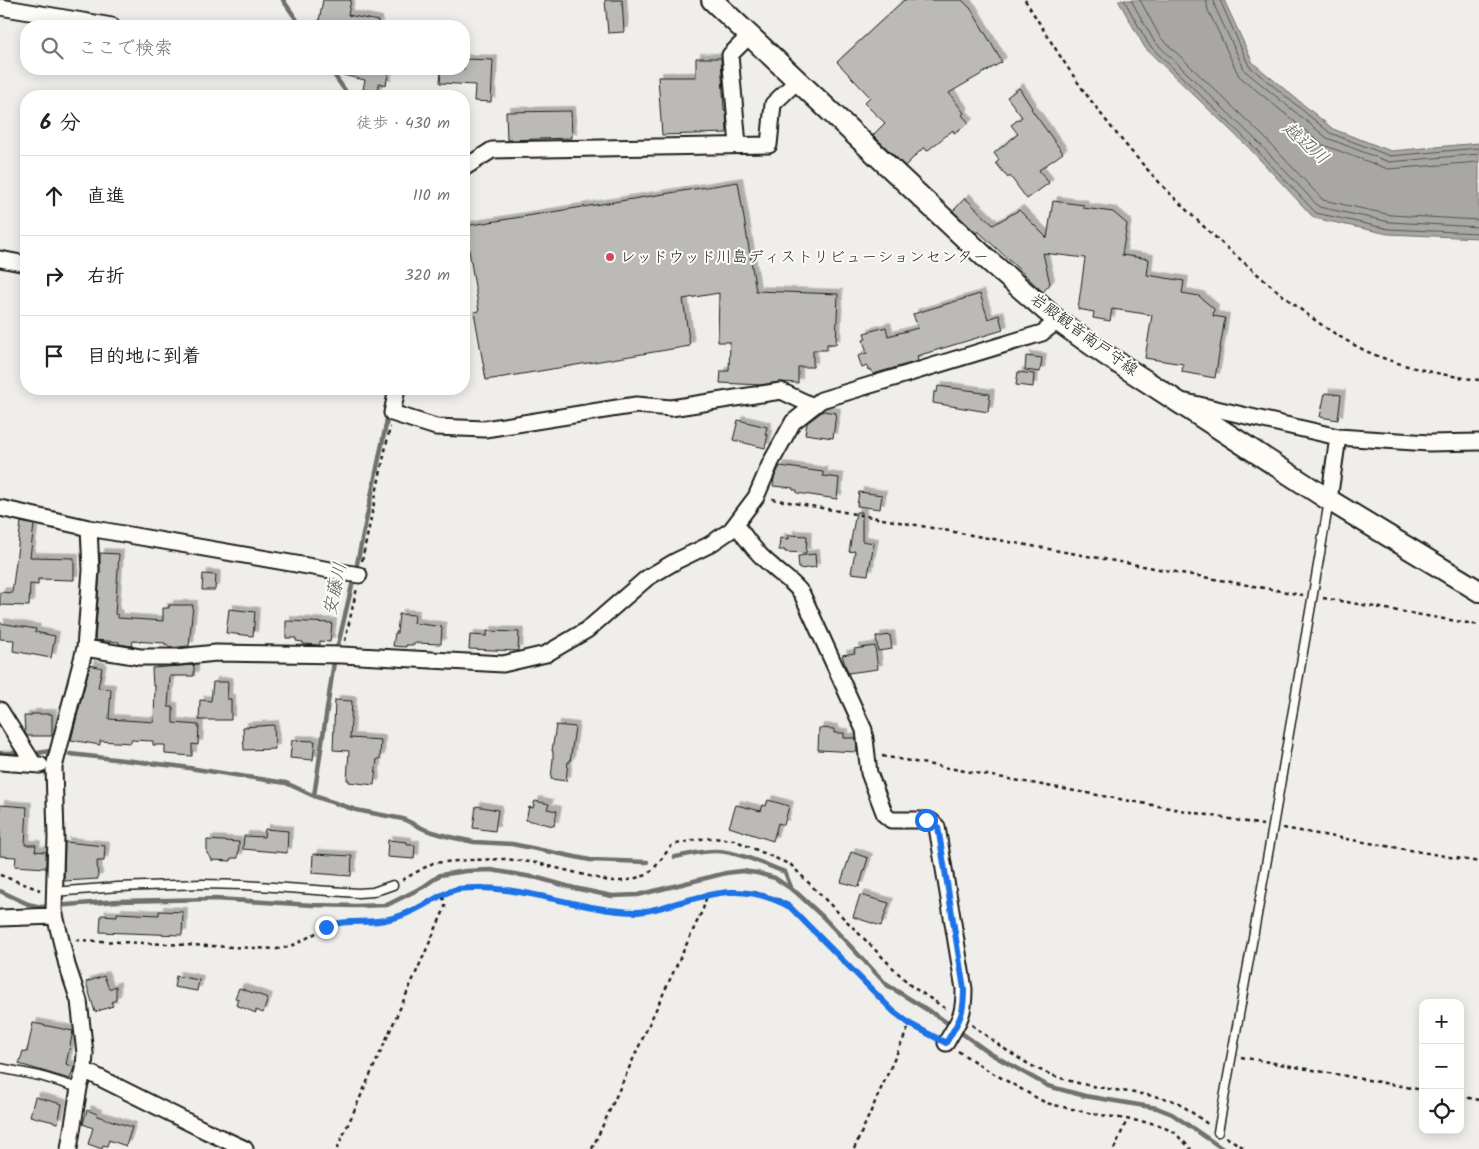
<!DOCTYPE html>
<html lang="ja">
<head>
<meta charset="utf-8">
<style>
  :root { --surface:#fff; --page:#f6f6f6; --text:#202124; --muted:#757577; --line:#e0e0e0 }
  body { margin:0; font-family:Kalam,"Klee One",sans-serif; background:var(--page); color:var(--text) }
  .controls { position:absolute; right:15px; bottom:15px; display:grid; overflow:hidden; border-radius:10px; box-shadow:0 2px 12px #0003 }
  .controls button { width:45px; height:45px; display:grid; place-items:center; padding:0; border:0; border-bottom:1px solid var(--line); background:var(--surface); color:var(--text); font:25px sans-serif }
  .stop { position:absolute; width:15px; height:15px; margin:-11px; border:4px solid #1a73e8; border-radius:50%; background:#fff }
  .stop.end { background:#1a73e8; border-color:#fff; box-shadow:0 1px 5px #0008 }
  .list { margin:0; padding:0; list-style:none }
  h2 { display:flex; justify-content:space-between; align-items:center; height:65px; margin:0; padding:0 20px; font-size:21px }
  h2 small { font-size:16px; font-weight:400; color:var(--muted) }
  .list li { display:grid; grid-template-columns:32px 1fr auto; gap:15px; align-items:center; box-sizing:border-box; height:80px; padding:0 20px; border-top:1px solid var(--line) }
  .list b { display:block; font-size:19px; white-space:nowrap }
  .list em { font-size:16px; font-style:normal; color:var(--muted) }
  .icon { flex:none; width:28px; height:28px; fill:none; stroke:currentColor; stroke-width:2; stroke-linecap:round; stroke-linejoin:round }
  .map { position:relative; flex:none; width:1479px; height:1149px; overflow:hidden }
  .search { position:absolute; background:var(--surface); box-shadow:0 2px 12px #0003; left:20px; top:20px; width:450px; height:55px; display:flex; align-items:center; gap:12px; box-sizing:border-box; padding:0 18px; border-radius:20px; color:var(--muted); font-size:19px }
  .panel { position:absolute; background:var(--surface); box-shadow:0 2px 12px #0003; left:20px; top:90px; width:450px; height:305px; border-radius:20px }
  .map>svg:first-child { display:block }
</style>
</head>
<body>
<div class="map">
<svg width="1479" height="1149" viewBox="0 0 1479 1149">
  <defs>
    <filter id="shadow"><feDropShadow dx="4.5" dy="-4.5" stdDeviation="0" flood-color="#0004"/></filter>
  </defs>
  <rect width="100%" height="100%" fill="#f0eeea"/>
  <filter id="ink" filterUnits="userSpaceOnUse"><feTurbulence type="fractalNoise" baseFrequency=".02" numOctaves="2"/><feDisplacementMap in="SourceGraphic" scale="10" xChannelSelector="R" yChannelSelector="G"/><feConvolveMatrix kernelMatrix="1 2 1 2 8 2 1 2 1" color-interpolation-filters="sRGB"/></filter>
  <g filter="url(#ink)">
    <path fill="#a8a7a3" stroke="#706f6d" d="M1118,0H1224L1253,63L1333,129L1391,151L1479,143V238L1388,234L1314,218L1250,149L1145,48Z"/>
    <g fill="none" stroke-linecap="round" stroke-linejoin="round">
      <path stroke="#545452" stroke-width="1" d="M1124,0L1149,45L1253,146L1316,213L1389,229L1479,233
        M1131,0L1154,41L1258,142L1319,207L1390,222L1479,227
        M1140,0L1160,37L1263,136L1323,200L1391,215L1479,220
        M1206,0L1208,10L1239,76L1323,145L1388,169L1479,162
        M1214,0L1215,7L1245,71L1327,138L1389,162L1479,154
        M1220,0L1249,66L1330,133L1390,156L1479,148"/>
      <path stroke="#706f6d" stroke-width="4.5" d="M283,0L301,26
        M330,69L349,96
        M0,753H17
        M38,753L50,751
        M70,754L176,766L286,783L314,796L356,810L403,819L426,830L450,837L474,842L512,844L590,860L647,862
        M314,796L334,662L357,564L388,415
        M675,857C691,854 709,849 726,852C746,855 766,865 785,872L792,890
        M0,891L28,904L41,907L118,901L215,899L313,905L356,906L387,905L423,887L440,875L466,871L491,870L538,878L574,888L612,896L638,895L726,873L742,871L757,873L775,878L797,893L823,917L887,985L939,1017L991,1054L1048,1086L1085,1096L1157,1108L1172,1114L1223,1149"/>
    </g>
    <path fill="#bbbab6" stroke="#1c1c1c" filter="url(#shadow)" d="M323,0H351L348,15L378,21V26H318Z
      M605,0H622L624,32L608,33Z
      M904,0H962L971,9L1002,62L949,93L964,113L962,115L969,123L954,133L953,130L927,151L924,147L905,166L873,135L885,123L864,103L870,97L837,62Z
      M696,58H721L724,110H726L727,133L662,135L658,77H696Z
      M464,59L493,60L491,102L474,101L475,85L440,83L441,69H464Z
      M339,69H389L386,85L379,83L377,92L363,89L365,80L338,74Z
      M1019,88L1032,108L1031,109L1063,153L1039,170L1049,183L1027,199L1010,176L1008,178L996,163L999,160L994,153L1018,134L1011,125L1022,117L1007,97Z
      M571,111L572,138L507,140L506,112Z
      M738,182L756,291L838,294L836,344H827V350H813V367H798V383L780,382L760,385L720,383L721,371H729L730,342H718L719,293L683,299L690,346L486,380L474,312L479,311L465,226Z
      M965,198L993,225L1019,210L1047,238L1053,201L1084,205L1083,208L1113,212L1127,224L1122,255L1149,259L1147,275L1184,281L1182,293L1199,296L1214,309L1213,316L1225,318L1215,378L1182,372L1183,364L1145,358L1152,315L1112,309L1110,321L1093,318L1094,312L1078,309L1085,258L1043,253L1050,284L1043,292L978,231L976,233L953,211Z
      M980,294L988,319L999,315L1003,330L917,356L918,361L873,374L871,369L868,370L867,366L862,368L858,356L867,353L863,340L866,339L864,333L886,327L888,336L918,328L913,314Z
      M1026,356L1042,358L1040,372L1025,370Z
      M1018,372L1034,374L1033,387L1016,385Z
      M938,386L975,391V392L990,394L988,412L933,403L934,392H937Z
      M1325,393L1341,395L1338,420L1320,417Z
      M823,411L836,413L833,438L805,434L807,423Z
      M738,420L767,427L765,435H768L765,448L733,440Z
      M780,466L823,472V476L839,478L837,499L797,493V490H793V488L773,486L774,478Z
      M859,492L882,495L880,509L857,506Z
      M856,512H862V541L874,543L868,575L851,573L855,551L849,552Z
      M21,522L34,525L30,557L74,558V580L38,579V585L30,584L29,606L0,605V592L12,593Z
      M789,535L807,536L806,553L785,552V550H779L780,538L789,539Z
      M100,553L119,554L115,614L118,615V618L163,621V608H169V605H193L189,646L169,648V646L165,645V643L133,641L132,646L119,644V642L95,640L100,571Z
      M815,554L816,567L799,569L798,556Z
      M203,574L216,575L215,590H202Z
      M229,609L255,612L253,636L226,633Z
      M399,614L415,615L414,623L442,627L441,644L414,643V645H406V647L393,646L395,633H397Z
      M286,621L332,623L330,642L320,641V645L303,644V642L296,641V638H286Z
      M0,623L36,629L35,632L55,636L51,658L13,651L14,640L0,639Z
      M487,631L519,632L518,651L469,649L470,635L487,636Z
      M890,635L892,649L878,651L876,637Z
      M875,646L878,669L848,673L842,655L855,653L854,649Z
      M90,665L102,668L98,688L111,689L109,719L154,722L155,686H153L152,668L194,665V676H170L168,707H173V723L199,725L198,745L192,744V756L165,754V745H153V741L131,740V743L100,741V745L71,740Z
      M213,682H228L227,699H231V720H199L200,700L211,701Z
      M335,700L352,701L350,738L381,740L380,759H377L374,785L349,782V780H347L349,751L333,750Z
      M31,714H52V736H27L25,732L24,716H31Z
      M274,725L275,749L244,750L243,727Z
      M556,725L575,727L570,762H568L566,781L551,779L553,759V751H552Z
      M819,728L834,729V733H844V738H856L857,752L818,750Z
      M292,740L315,741L313,760L290,758Z
      M768,800L789,806L784,825L778,823L773,841L729,827L736,805L761,811L763,805L766,806Z
      M535,801L549,804L547,809L557,811L554,826L526,820L529,807L533,808Z
      M0,805L27,807L25,845H36L35,851L46,852V868L15,866L16,857L0,856Z
      M476,806L498,810L495,831L473,828Z
      M265,829L288,831L287,853L243,849L244,836L264,837Z
      M207,840L239,842L238,858H231V861L211,860V857H209V854H207Z
      M388,840L407,842V845H415L414,859L387,857Z
      M65,842L105,846L104,861H97L98,879L64,881Z
      M851,852L868,858L859,887L841,882Z
      M313,854L352,856L351,876L312,873Z
      M860,895L889,903L881,926L853,917Z
      M159,911L183,912L182,935L100,932L101,915L117,916V913L159,915Z
      M104,976L109,989L116,986V1000L111,1002L113,1006L95,1012L86,982Z
      M176,976L199,980L197,991L174,987Z
      M239,988L268,998L263,1013L256,1010V1013L236,1005L238,999L235,998Z
      M33,1023L73,1031L66,1064L74,1067L70,1079L19,1064L23,1051L27,1052Z
      M35,1097L62,1104L58,1123L30,1116Z
      M87,1110L97,1114V1116L132,1127L126,1146L109,1140L107,1146L103,1145L102,1149L88,1144L93,1128L83,1124Z"/>
    <g fill="none" stroke-linecap="round" stroke-linejoin="round">
      <defs>
        <path id="lane" d="M53,892L118,887L202,884L243,885L358,893L373,892L393,885
          M0,1068L40,1076L79,1088
          M1218,1132L1273,826L1329,501"/>
        <path id="street" d="M0,7L112,26
          M738,145L730,55L749,36
          M464,168L492,150L769,145L773,104L797,81
          M0,259L26,264
          M397,389L392,413L436,427L485,429L636,405L671,408L781,391L813,406
          M1186,402L1338,437
          M1329,500L1338,437L1429,443L1479,442
          M0,508L89,528L359,575
          M737,525C747,541 758,555 773,567C783,577 794,582 802,594L864,730L869,773L885,815L891,820H926L931,821L937,827L964,989C964,1017 959,1020 946,1043
          M85,648L140,657H178L216,653L342,655L503,664L546,654L587,630L647,578L676,561L709,545L731,530L756,497L771,462L793,422L821,400L1042,333L1058,321
          M0,710L33,763
          M0,762L40,765
          M0,918L55,916
          M84,1070L206,1131L245,1149
          M69,1149L79,1088L84,1070L85,1053L79,1001L67,965L54,911L56,837L54,767L85,648L91,570L89,528"/>
        <path id="secondary" d="M712,0L988,260L1058,321L1106,355L1329,500L1479,591"/>
      </defs>
      <use href="#lane" stroke="#1c1c1c" stroke-width="11"/>
      <use href="#street" stroke="#1c1c1c" stroke-width="19"/>
      <use href="#secondary" stroke="#1c1c1c" stroke-width="24"/>
      <path stroke="#1c1c1c" stroke-width="2.5" stroke-dasharray="4 4" stroke-linecap="butt" d="M1025,0C1048,37 1071,75 1098,110C1144,171 1197,223 1255,272C1289,301 1325,331 1366,351C1401,367 1441,375 1479,380
        M772,499L1303,595
        M362,561L390,427
        M1323,598L1479,625
        M345,641L357,588
        M882,756L1263,825
        M1283,828L1479,862
        M0,875L40,890
        M402,880L433,863L469,860L505,859L537,863L609,881H625L647,875L656,866L672,845L699,839L712,838L734,840L791,865L911,986L948,1010
        M76,940L277,949L288,947L298,943L334,923L382,921L399,916L455,889L482,888L521,892L605,910L640,912L728,891L756,893L779,900L790,907L893,1011L910,1024L934,1037
        M972,1025C995,1042 1020,1062 1047,1073C1085,1089 1128,1090 1168,1099L1179,1103L1209,1125
        M958,1051L989,1071L1046,1103L1089,1113L1157,1124L1175,1133L1191,1149
        M1241,1057L1423,1090
        M1460,1096L1479,1100
        M1226,1137L1246,1149
        M337,1149L445,908V903L442,895
        M592,1149L651,1020L703,909L707,895
        M854,1149L910,1024
        M1114,1149L1127,1120"/>
      <use href="#lane" stroke="#fdfcf7" stroke-width="8"/>
      <use href="#street" stroke="#fdfcf7" stroke-width="15"/>
      <use href="#secondary" stroke="#fdfcf7" stroke-width="20"/>
    </g>
  </g>
  <g fill="none" stroke-linecap="round" stroke-linejoin="round" filter="url(#ink)">
    <path stroke="#1a73e8" stroke-width="6" d="M326,927C346,918 368,925 389,919C401,917 413,911 424,905C434,900 446,891 458,889C519,882 576,911 637,912C649,912 662,907 674,904C719,891 747,884 790,907L893,1011L910,1024L946,1043C959,1020 964,1017 964,989L938,827L931,821L926,820"/>
  </g>
  <circle fill="#d1495b" stroke="#fdfcf7" stroke-width="2" cx="610" cy="257" r="5"/>
  <g text-anchor="middle" dominant-baseline="central" stroke-width="4" stroke-linejoin="round" paint-order="stroke">
    <g font-size="16" fill="#1c1c1c" stroke="#fdfcf7" text-anchor="start">
      <text x="620" y="257">レッドウッド川島ディストリビューションセンター</text>
    </g>
    <g font-size="16" fill="#1c1c1c" stroke="#fdfcf7">
      <text transform="translate(1084 335) rotate(36)">岩殿観音南戸守線</text>
    </g>
    <g font-size="18" font-style="italic" fill="#5b5b59" stroke="#fdfcf7">
      <text transform="translate(1305 144) rotate(41)">越辺川</text>
      <text transform="translate(336 589) rotate(-78)">安藤川</text>
    </g>
  </g>
</svg>
<div class="controls">
<button>+</button>
<button>−</button>
<button><svg class="icon" aria-label="locate" viewBox="0 0 24 24"><circle cx="12" cy="12" r="6"/><path d="M12 2v4M12 18v4M2 12h4M18 12h4"/></svg></button>
</div>
<div class="stop" style="left:926px;top:820px"></div>
<div class="stop end" style="left:326px;top:927px"></div>
<div class="search"><svg class="icon" aria-label="search" viewBox="0 0 24 24"><circle cx="10" cy="10" r="6"/><path d="M15 15l6 6"/></svg>ここで検索</div>
<section class="panel">
<h2>6 分<small>徒歩 · 430 m</small></h2>
<ul class="list">
<li><svg class="icon" aria-label="ahead" viewBox="0 0 24 24"><path d="M12 20V5M6 11l6-6 6 6"/></svg><div><b>直進</b></div><em>110 m</em></li>
<li><svg class="icon" aria-label="right" viewBox="0 0 24 24"><path d="M7 20v-9h11M14 6l5 5-5 5"/></svg><div><b>右折</b></div><em>320 m</em></li>
<li><svg class="icon" aria-label="arrive" viewBox="0 0 24 24"><path d="M6 21V4h12l-3 4 3 4H6"/></svg><div><b>目的地に到着</b></div></li>
</ul>
</section>
</div>
</body>
</html>
